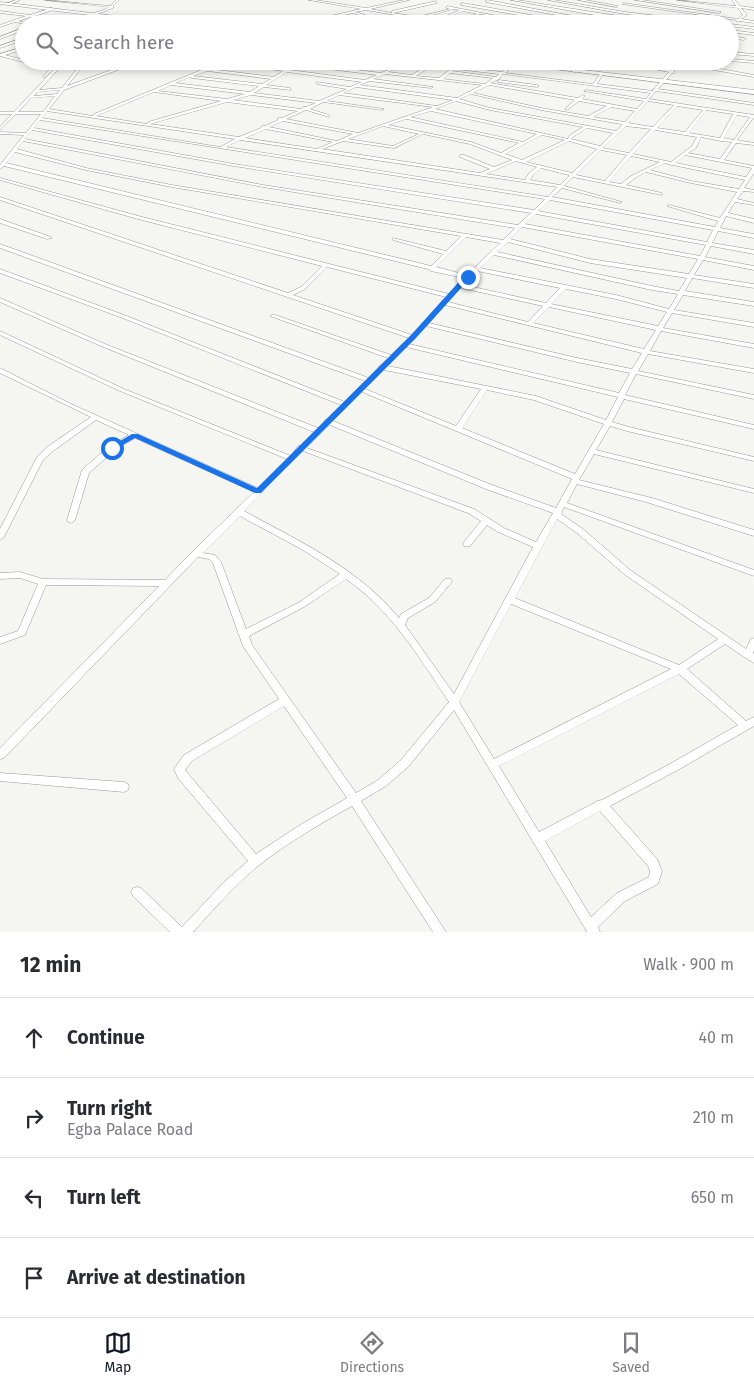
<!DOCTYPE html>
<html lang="en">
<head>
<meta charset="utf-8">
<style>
  :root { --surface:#fff; --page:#f2f2f3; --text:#2b2b33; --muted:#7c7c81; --line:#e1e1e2; --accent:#111827 }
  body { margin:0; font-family:"Fira Sans",sans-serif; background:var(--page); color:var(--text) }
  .stop { position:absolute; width:15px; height:15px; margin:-11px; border:4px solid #1a73e8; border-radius:50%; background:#fff }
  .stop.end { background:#1a73e8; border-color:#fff; box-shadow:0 1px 5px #0008 }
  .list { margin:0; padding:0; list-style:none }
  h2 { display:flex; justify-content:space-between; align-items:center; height:65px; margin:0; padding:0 20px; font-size:21px }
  h2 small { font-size:16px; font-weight:400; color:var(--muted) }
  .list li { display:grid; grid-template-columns:32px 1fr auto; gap:15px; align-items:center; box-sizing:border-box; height:80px; padding:0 20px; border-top:1px solid var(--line) }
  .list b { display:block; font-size:19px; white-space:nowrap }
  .list p { margin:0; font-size:16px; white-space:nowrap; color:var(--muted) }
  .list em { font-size:16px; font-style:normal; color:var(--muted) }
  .icon { flex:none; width:28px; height:28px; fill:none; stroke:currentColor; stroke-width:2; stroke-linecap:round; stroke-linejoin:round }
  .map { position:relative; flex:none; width:754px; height:932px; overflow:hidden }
  .search { position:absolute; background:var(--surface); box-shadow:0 2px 8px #0003; left:15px; right:15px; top:15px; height:55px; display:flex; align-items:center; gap:12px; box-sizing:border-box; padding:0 18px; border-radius:28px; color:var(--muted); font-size:19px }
  .sheet { height:385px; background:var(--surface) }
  nav { display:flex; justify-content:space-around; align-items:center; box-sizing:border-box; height:70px; border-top:1px solid var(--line); background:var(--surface); font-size:14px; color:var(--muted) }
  nav a { display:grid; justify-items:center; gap:2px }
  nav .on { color:var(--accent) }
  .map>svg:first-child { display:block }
</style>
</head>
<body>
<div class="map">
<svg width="754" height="932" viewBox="0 0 754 932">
  <rect width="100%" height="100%" fill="#f5f5f1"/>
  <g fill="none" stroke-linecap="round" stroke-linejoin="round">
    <defs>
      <path id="minor" d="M16,0H20L8,5L6,4Z
        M45,0L110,6L116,0H119L113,6V8L95,15L94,13L106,9L108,7Z
        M309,0H315L366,8L404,0H409L370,9L392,13V11L436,1L437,3L393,13L418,17L450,9L446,8L447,6L537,24H530L500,18L486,24H482L497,17L480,14L458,24H448L366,10L355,12L365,15V17L341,24H336L361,16L353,13L302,24H296L361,9ZM453,9L460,10L437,20L422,18ZM463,11L477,14L455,23L440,21Z
        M487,0L589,19L591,20L589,21L486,2Z
        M511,0H517L650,21L648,22L600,16Z
        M548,0H554L625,12L723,24H712L625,14Z
        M578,0H585L618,6L617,7Z
        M635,0H642L721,12L719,13Z
        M677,0L736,6L732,0H735L740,6L754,8V10L741,8L747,15L741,19L754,21V23L739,21L737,22L736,20L622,4L623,3L738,19L743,15L738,8Z
        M462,3L577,23L578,24H570L461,5Z
        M52,8L53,10L35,16L93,24H83L31,17L18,21L31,24H24L15,22L0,27V25L26,16L0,13V11L30,15Z
        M105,15L108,16L98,24H95Z
        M121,17L124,18L118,24H115Z
        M675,22L681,23V24H674Z
        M730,24L754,27V29L730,26Z
        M23,28L24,30L0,39V37Z
        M730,30L754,33V35L730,32Z
        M730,36L744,38L746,39L744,40L730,38Z
        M23,38L24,40L0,48V46Z
        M24,47V49L5,55L24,60V62L0,56V54Z
        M730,52L754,54V56L730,54Z
        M730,59L754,61V63L730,61Z
        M32,61H34V63L58,66L62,61H66L39,90L62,88L83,61H87L67,86L136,61H142L64,90L49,109L93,116L94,114L223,61L286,69L298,61H303L300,63L381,73L392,68L350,63L352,62L392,66L394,67L405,62L402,61H414L454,66L461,61H465L458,67L502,72L514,63L515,65L505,73L593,84L601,73L603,74L597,84L653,91V89H654L669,72L612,61H621L671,70L677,63L668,61H683L682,62L754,75V77L680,64L674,71V73H672L658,89L754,103V105L656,91L649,99L754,115V117L737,140L754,143V145L736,143L724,160L754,166V173L744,188L754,190V192L743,191L737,199L754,203V205L735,202L728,213L754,219V223L726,216L720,228L754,234V238L718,231L712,243L754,250V254L711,246L705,257L754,266V270L703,260L694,275L754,284V288L692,278L685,291L754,302V306L683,295L674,310L754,323V327L672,313L663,328L754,344V348L661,331L650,351L754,369V373L648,354L638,371L754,395V399L636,374L625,395L754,425V429L624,399L612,422L629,427L754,457V461L627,431L610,426L596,450L754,489V493L594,454L579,480L652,498L754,530V536L646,502L577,484L567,503L754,570V576L564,507L562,511L563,512L561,514L583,529L630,570L746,649L751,639L754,638V650L753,653L754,654V663L744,657L725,644L687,669L746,721L754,717V726L676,771L610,806L657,859L662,871L658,884L625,901L598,927L600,932H587L586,930L454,710L409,766L386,786L361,801L446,932H433L352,806C320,824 287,843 258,866C234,886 214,909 193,932H170L133,896L131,892L133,888L137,887L141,888L182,927L224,882L248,861L178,778L174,769L184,755L279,699L243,646L213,563L209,559L198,557L4,758L0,759V748L159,586L46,585L25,635L0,644V637L18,631L38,584L20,578L0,579V573L20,572L43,579L165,580L192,552L254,492L135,438L115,450L89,473L75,520L71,523L68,522L67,520L82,470L109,446L129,435L96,420L53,451L43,460L4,537L0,540V529L37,457L47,447L91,417L0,373V368L69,403L258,488L287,459L120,391L0,335V331L124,389L291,456L298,446H300L314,432L101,346L0,302V298L105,344L318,428L324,422L325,420L327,419L341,405L120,317L0,273V269L124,315L345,402L365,381L0,248V244L369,378L378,368L379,366L381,365L388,358L270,316L271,315H275L391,355L409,338L0,200V197L288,293L301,287L322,266L138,219L0,180V178L142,217L449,294L464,278L431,271L428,269L4,166L0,169V165L24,135L0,134V132L26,133L41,114H16L0,130V127L12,114H0V112H14L56,67L44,78L43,76L52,67L30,65ZM226,63L283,71L274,77L210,69ZM409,63L452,68L439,78L416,76L425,70L409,64L408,66L420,70L412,75L388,72ZM297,65L377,75L365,80L290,70ZM456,69L499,74L496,77L452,71ZM207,71H208L271,79L262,84L193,76ZM287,72L362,82L350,87L316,82L317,84L347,89L319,101L254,93L264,87L291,90L290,88L266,85ZM450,73L493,78L485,84L443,79ZM385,74L482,85L457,98L360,85L369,81L431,88L433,87L373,79ZM503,74L651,93L646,99L586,90L584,91L644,101L637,109L582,99L585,96L583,95L578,98L490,83L499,79ZM190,77L192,78L259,86L250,92L175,83ZM171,85L245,94L227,99L158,91ZM489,85L575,100L566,108L565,109L567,110L579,101L607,106L588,116L541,108L473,93ZM356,87L453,100L437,106L343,93ZM60,90L57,94L34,96L37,92ZM154,92L221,101L148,122L147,124L96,116ZM471,94L541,110L621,124L622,125L616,131L490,108L459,99ZM251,95L316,103L306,107H303L301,109L233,100ZM339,95L433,107L358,133L286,119L306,110L329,117V115L310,109L323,102L382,110L384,109L327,101ZM55,96L43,112H18L31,98ZM456,101L490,110L583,127L570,135L568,139L435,109ZM648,101L674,105L653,127L628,123ZM227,102L298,111L282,118H278V120L265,126H262L261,128L239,137L150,124ZM677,106L703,110L685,132L657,128ZM611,107L635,111L625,122L593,117ZM706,110L733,114L720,138L689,133ZM47,111L235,139L220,147L42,118ZM431,111L537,134L523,142L410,117ZM737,115L750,117L734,140L724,138ZM406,119H407L519,143L501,153L471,142L388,125ZM40,120L545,199L534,210L234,164L34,128ZM283,121L353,134L337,141L269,127ZM383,126L419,134L393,146L348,139ZM626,126L651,129L629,153L603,148ZM587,128L613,133L600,146L571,139L573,137ZM266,129L333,142L317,149L245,138ZM32,130L234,166L531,213L518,225L263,185L25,139ZM655,130L697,137L692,146L671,162L633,154ZM423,134L470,144L512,160L494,167L464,155H460V157L490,169L480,173L322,149L343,141L394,148ZM542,135L565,140L522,160L505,154ZM701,137L721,141L732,142L720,159L688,153L696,148ZM240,140L557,187L548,197L226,147ZM23,141L263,187L515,228L503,240L172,185L86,168L17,149ZM569,141L597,149L572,173L526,162ZM601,150L627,155L605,181L576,175ZM15,152L86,170L172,187L461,236L446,251L393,238V240L443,254L431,266L6,163ZM685,155L752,168L746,177L676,163ZM631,156L660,162L631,176L621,184L609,182ZM516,161L537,167L529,173L525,180L486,174ZM665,163L671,165H673L745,180L739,189L691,181L650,170ZM541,168L569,175V176L560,185L530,180L533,175ZM646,172L691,183L737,192L720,218L669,205L667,206L718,221L715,227L552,197L562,188L620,203L622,202L564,186L573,177L662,195V193L626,185L635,178ZM550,200L713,230L707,242L538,211ZM536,214L706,245L700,256L525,224ZM522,227L698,259L689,274L590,259L510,239ZM466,237L500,243L467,275L436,267ZM508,242L590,263L687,278L679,291L652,286L497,252ZM494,255L652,290L678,294L669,309L616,295L480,268ZM327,267L446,297L412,335L293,295L305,289ZM477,271L560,288L546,303L464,285ZM461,288L543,306L528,322L448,302ZM566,289L616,299L667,312L658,326L551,304ZM445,305L642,353L632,369L577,358L429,323ZM549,307L656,330L644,349L533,323ZM426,326L577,362L630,373L619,393L409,344ZM406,347L618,397L606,420L536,396L388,366ZM384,370L481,389L456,426L365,389ZM487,390L534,400L604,424L575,474L462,428ZM362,392L572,479L556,508L492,485L333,421ZM330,425L486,489L553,513L536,542L504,528L474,509L307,448ZM303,451L468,513L481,521L464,542L463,544L464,546H470L487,525L498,532L533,547L454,694L405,625L408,618L435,602L451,583L452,581L451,579H445L429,598L401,614L399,618C358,568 299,541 244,511ZM240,516L303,550L340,574L298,603L246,629L221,562L215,555L203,553ZM557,519L577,533L624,574L718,639L679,665L515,598ZM346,579C391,610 419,657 449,702L401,760L378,780L356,793L252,645L249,636L304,607ZM511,604L671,669L494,759L459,702ZM679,674L738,725L668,765L602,800L597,801L596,802L539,832L499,766ZM284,706L347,798L300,825L256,854L185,770L192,761ZM600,811L648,866L650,871L649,877L617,893L591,917L545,841Z
        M584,61H589L575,72H573V70Z
        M499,80L537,85L539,86L537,87L498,82Z
        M0,219L51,237L52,238L47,239L0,223Z
        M0,773L124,782L128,784L129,787L128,790L124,792L0,781Z"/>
      <path id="major" d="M0,2L174,23L176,24H162L0,4Z
        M490,61H506L754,90V94Z"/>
    </defs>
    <use href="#minor" stroke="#979693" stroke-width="1"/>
    <use href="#major" stroke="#979693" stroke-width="1"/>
    <use href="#minor" fill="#fff" fill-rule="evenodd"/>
    <use href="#major" fill="#fff" fill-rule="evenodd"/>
  </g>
  <path fill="#1a73e8" d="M465,275L471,277L416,338L261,493H255L135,438L114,450L108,448L132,434H138L257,488L411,335Z"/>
</svg>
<div class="stop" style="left:112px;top:448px"></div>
<div class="stop end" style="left:468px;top:277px"></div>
<div class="search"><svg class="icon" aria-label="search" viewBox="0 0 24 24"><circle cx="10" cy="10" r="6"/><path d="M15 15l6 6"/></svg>Search here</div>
</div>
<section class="sheet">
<h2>12 min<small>Walk · 900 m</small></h2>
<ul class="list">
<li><svg class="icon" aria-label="ahead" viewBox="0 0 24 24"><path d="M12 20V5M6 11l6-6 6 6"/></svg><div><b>Continue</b></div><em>40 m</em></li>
<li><svg class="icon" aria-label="right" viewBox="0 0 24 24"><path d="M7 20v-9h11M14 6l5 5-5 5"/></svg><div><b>Turn right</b><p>Egba Palace Road</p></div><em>210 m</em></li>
<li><svg class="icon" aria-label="left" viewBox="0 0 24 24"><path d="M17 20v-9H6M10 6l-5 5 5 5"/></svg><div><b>Turn left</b></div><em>650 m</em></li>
<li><svg class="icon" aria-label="arrive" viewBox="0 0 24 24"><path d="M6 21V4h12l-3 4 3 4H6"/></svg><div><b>Arrive at destination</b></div></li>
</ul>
</section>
<nav>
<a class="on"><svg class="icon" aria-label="map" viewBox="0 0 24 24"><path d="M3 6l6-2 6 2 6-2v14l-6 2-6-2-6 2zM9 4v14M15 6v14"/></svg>Map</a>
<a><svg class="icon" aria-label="directions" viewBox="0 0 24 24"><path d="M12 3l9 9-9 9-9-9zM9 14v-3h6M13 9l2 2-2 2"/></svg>Directions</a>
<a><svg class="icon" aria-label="saved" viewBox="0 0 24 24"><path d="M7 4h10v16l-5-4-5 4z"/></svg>Saved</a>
</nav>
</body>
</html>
